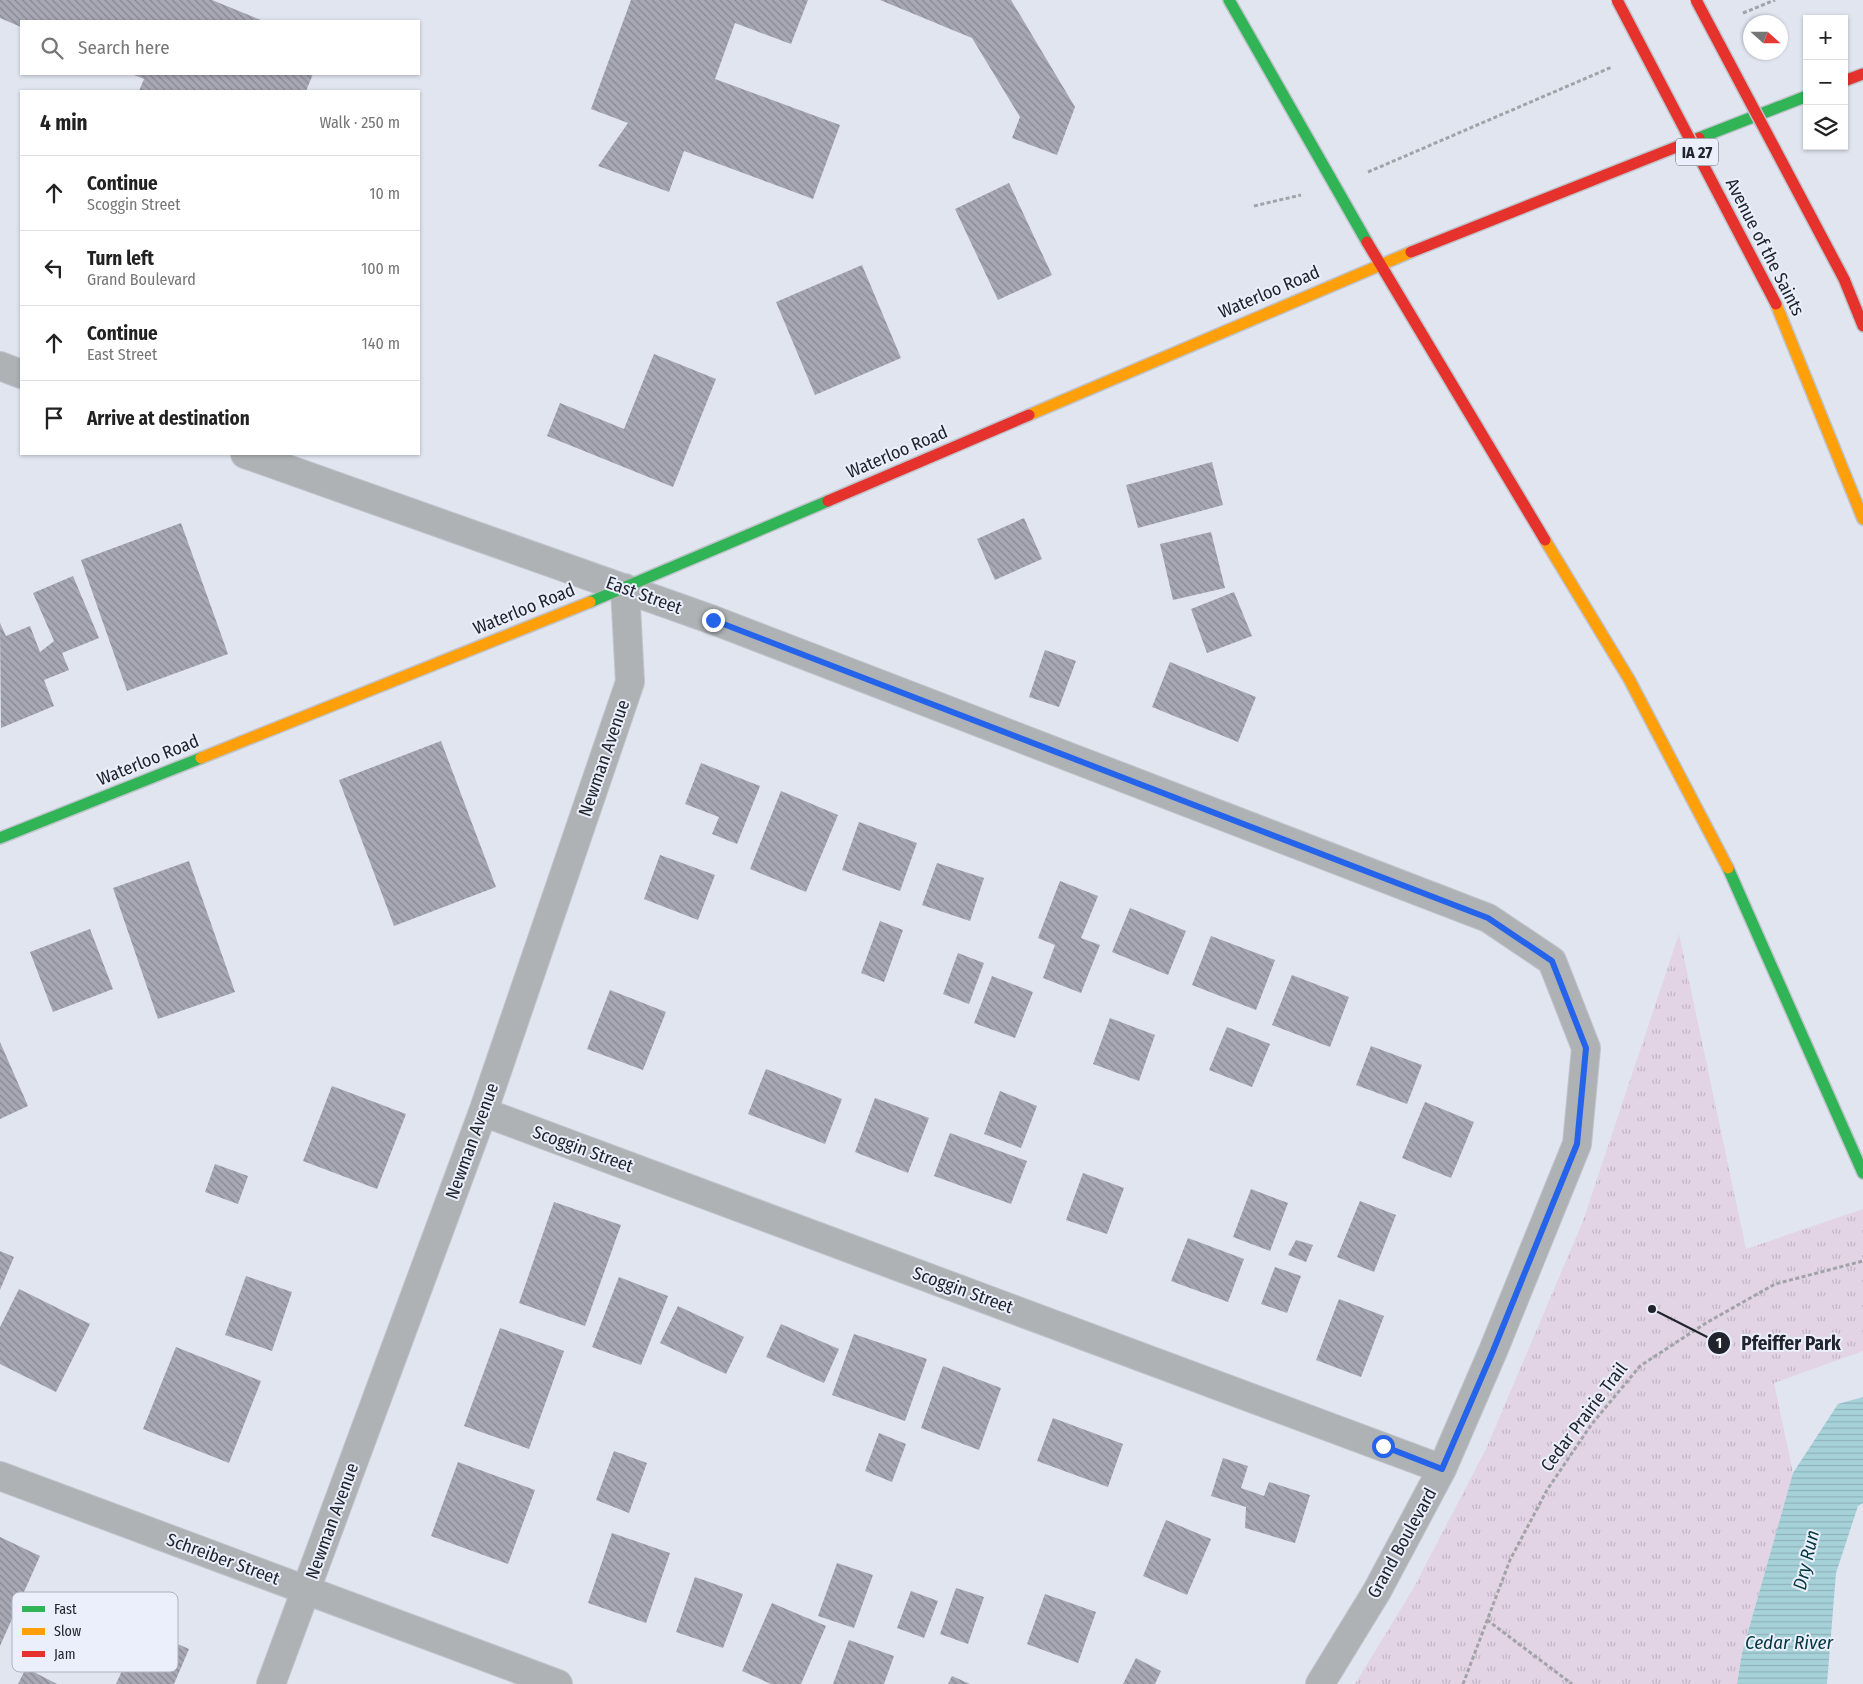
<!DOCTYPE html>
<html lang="en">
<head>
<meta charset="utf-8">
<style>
  :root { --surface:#fff; --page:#f6f6f6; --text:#222; --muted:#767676; --line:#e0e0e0 }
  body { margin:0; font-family:"Fira Sans Condensed",sans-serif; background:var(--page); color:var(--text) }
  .controls { position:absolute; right:15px; top:15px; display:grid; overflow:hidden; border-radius:0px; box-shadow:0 1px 4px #0004 }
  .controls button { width:45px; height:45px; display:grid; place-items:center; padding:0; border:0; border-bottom:1px solid var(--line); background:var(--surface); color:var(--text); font:25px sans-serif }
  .compass { position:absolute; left:1743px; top:15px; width:45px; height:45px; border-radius:50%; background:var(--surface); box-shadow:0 1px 4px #0004; rotate:111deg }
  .stop { position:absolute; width:15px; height:15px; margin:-11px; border:4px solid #2563eb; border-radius:50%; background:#fff }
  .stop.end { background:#2563eb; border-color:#fff; box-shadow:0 1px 5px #0008 }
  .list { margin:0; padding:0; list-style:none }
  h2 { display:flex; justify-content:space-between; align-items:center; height:65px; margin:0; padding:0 20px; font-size:21px }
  h2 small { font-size:16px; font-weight:400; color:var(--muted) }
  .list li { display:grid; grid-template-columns:32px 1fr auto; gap:15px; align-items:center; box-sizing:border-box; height:75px; padding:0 20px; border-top:1px solid var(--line) }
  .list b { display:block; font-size:19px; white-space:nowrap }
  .list p { margin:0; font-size:16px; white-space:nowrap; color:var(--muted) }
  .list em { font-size:16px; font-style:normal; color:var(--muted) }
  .icon { flex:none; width:28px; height:28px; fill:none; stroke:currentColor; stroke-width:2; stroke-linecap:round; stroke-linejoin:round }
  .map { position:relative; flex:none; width:1863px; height:1684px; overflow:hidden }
  .search { position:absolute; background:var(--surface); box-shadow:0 1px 4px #0004; left:20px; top:20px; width:400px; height:55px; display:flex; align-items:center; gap:12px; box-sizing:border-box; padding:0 18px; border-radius:0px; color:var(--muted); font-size:19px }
  .panel { position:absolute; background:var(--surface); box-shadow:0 1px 4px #0004; left:20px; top:90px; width:400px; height:365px; border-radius:0px }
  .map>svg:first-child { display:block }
</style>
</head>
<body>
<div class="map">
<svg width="1863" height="1684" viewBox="0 0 1863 1684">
  <defs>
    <pattern id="grass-tufts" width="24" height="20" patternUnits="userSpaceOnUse" patternTransform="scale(1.25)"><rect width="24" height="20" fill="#e2d3e5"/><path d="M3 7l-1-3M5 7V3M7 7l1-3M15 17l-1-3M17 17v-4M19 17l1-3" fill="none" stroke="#c2b5c5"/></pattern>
    <pattern id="water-rules" width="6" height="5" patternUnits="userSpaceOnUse" patternTransform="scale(1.25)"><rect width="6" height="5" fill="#a7d1d9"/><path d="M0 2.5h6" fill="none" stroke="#8fb3ba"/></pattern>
    <pattern id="building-back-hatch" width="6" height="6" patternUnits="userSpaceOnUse" patternTransform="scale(1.25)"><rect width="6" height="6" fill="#a8a7b4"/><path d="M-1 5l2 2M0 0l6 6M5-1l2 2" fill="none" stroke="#888893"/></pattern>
  </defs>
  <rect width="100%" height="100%" fill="#e0e5f0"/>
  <path fill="url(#grass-tufts)" d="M1679,934L1746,1249L1863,1209V1351L1774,1383L1793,1473L1742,1653L1737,1684H1355L1413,1589L1486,1449L1583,1221Z"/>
  <path fill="url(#water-rules)" d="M1863,1397V1503L1858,1506L1836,1573L1827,1684H1737L1742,1653L1793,1473L1838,1404Z"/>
  <path fill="url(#building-back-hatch)" d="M0,0H212L263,21H21V27L0,18Z
    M631,0H808L791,44L735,23L715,79L840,125L813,199L684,151L669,192L598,166L628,123L591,109Z
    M880,0H1011L1075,107L1057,155L1012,138L1020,117L972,38Z
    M132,74H313L306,91H139L144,79Z
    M1009,183L1052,275L998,300L955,209Z
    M862,265L901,358L815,395L776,302Z
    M654,354L716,379L673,487L547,436L560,403L624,429Z
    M1212,462L1223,505L1138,528L1126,485Z
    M1024,518L1042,559L995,580L977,539Z
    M181,523L228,654L127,691L81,560Z
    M1211,532L1225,588L1173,600L1160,544Z
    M73,576L99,638L62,653L69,670L44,680L54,706L1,728L0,623L6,636L30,626L40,652L54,641L33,593Z
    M1234,592L1252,636L1207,653L1191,609Z
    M1045,650L1076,661L1059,707L1029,697Z
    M1170,662L1256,697L1238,742L1152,707Z
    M441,741L496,887L394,926L339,780Z
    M701,763L760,786L737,844L712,834L719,817L685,804Z
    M781,791L838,815L806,892L750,869Z
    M859,822L917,843L900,891L842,870Z
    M660,855L715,875L698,920L644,899Z
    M189,861L235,992L158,1019L113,888Z
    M937,863L984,878L970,921L922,905Z
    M1060,881L1098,896L1081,938L1100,945L1081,993L1043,978L1055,945L1038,938Z
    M1130,908L1186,931L1168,975L1112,952Z
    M880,921L903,930L884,982L861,973Z
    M90,929L113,989L53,1012L30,952Z
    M1211,936L1275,960L1256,1010L1192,985Z
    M958,953L984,963L969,1004L943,994Z
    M1292,975L1349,997L1330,1047L1272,1025Z
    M992,976L1033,992L1015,1038L974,1023Z
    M610,990L666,1012L643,1070L587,1049Z
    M1110,1018L1155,1035L1139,1081L1093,1064Z
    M1227,1027L1270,1044L1252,1087L1209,1070Z
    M0,1042L28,1106L0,1119Z
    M1371,1046L1422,1065L1407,1104L1356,1085Z
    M766,1069L842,1099L825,1144L748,1114Z
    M332,1086L406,1114L377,1189L303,1161Z
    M1000,1091L1037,1106L1021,1148L984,1134Z
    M875,1098L929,1118L908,1173L855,1152Z
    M1425,1102L1474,1122L1451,1178L1402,1158Z
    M950,1133L1027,1161L1011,1204L934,1176Z
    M215,1164L248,1176L238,1204L205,1192Z
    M1083,1173L1124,1188L1107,1234L1066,1220Z
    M1251,1189L1288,1203L1270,1251L1233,1237Z
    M1360,1201L1396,1215L1374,1272L1337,1257Z
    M554,1202L621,1225L585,1326L519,1303Z
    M1188,1238L1244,1259L1228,1302L1171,1281Z
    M1296,1240L1313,1245L1306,1262L1288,1255Z
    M0,1251L14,1257L0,1290Z
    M1275,1267L1301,1276L1287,1313L1261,1304Z
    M246,1276L292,1292L272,1351L225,1335Z
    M619,1277L668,1296L641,1365L592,1347Z
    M19,1289L90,1324L56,1392L0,1364V1327Z
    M1339,1299L1384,1316L1361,1377L1316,1360Z
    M678,1306L744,1337L726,1374L660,1343Z
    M781,1324L839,1349L824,1383L766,1357Z
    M500,1328L564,1351L529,1449L464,1426Z
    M854,1334L927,1359L905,1421L832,1395Z
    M176,1347L261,1381L229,1463L143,1429Z
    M943,1366L1001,1388L979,1450L921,1428Z
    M1053,1418L1123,1444L1108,1487L1037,1461Z
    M879,1433L906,1444L892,1482L865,1471Z
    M614,1451L647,1463L629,1513L596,1500Z
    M1223,1458L1248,1466L1241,1488L1264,1496L1269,1482L1310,1495L1295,1543L1245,1528L1246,1507L1211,1496Z
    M458,1462L535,1490L508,1564L431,1536Z
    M1166,1520L1211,1539L1187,1595L1143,1576Z
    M612,1533L670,1553L646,1623L588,1603Z
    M0,1537L40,1556L0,1646Z
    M837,1563L873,1575L854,1628L818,1616Z
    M695,1577L743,1594L723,1648L676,1632Z
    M956,1588L984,1597L968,1644L940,1634Z
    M911,1591L938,1601L924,1638L897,1628Z
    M1045,1594L1096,1612L1078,1663L1027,1644Z
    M772,1603L826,1626L801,1684H771L742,1671Z
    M141,1628L189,1649L174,1684H116Z
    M849,1640L894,1656L884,1684H833Z
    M1136,1658L1161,1671L1155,1684H1123Z
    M26,1668L57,1684H18Z
    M952,1676L970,1684H948Z"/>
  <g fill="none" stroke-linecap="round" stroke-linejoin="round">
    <defs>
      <path id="street" d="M0,366L21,374
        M245,454L713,620L1488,918L1552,961L1586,1048L1577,1144L1493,1351L1442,1469L1377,1591L1320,1684
        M483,1112L1442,1469
        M0,1476L558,1684
        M271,1684L483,1112L630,682L625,588"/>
      <path id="fast" d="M1229,0L1367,242
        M1699,138L1807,96
        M590,602L828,501
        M0,838L201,758
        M1728,868L1863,1173"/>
      <path id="slow" d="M1776,304L1863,519
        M1029,415L1411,252
        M1545,540L1629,679L1728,868
        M201,758L590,602"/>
      <path id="jam" d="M1844,81L1863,74
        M1367,242L1545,540
        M1411,252L1699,138
        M1844,279L1863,326
        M828,501L1029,415"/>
    </defs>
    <use href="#street" stroke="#bfc3cb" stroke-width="30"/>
    <use href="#fast" stroke="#bfc3cb" stroke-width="14"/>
    <use href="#slow" stroke="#bfc3cb" stroke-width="14"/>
    <use href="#jam" stroke="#bfc3cb" stroke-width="14"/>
    <path stroke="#a0a4a8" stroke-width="3" stroke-dasharray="4 2.5" stroke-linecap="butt" d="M1743,13L1775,0
      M1368,172L1612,67
      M1254,206L1301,195
      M1487,1620L1572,1684
      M1463,1684L1510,1560L1547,1490L1591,1425L1640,1366L1706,1323L1775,1284L1863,1261"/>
    <use href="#street" stroke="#afb2b5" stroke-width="28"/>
    <use href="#fast" stroke="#30b455" stroke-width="11"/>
    <use href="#slow" stroke="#ff9f0a" stroke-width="11"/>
    <use href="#jam" stroke="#e5322d" stroke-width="11"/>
    <defs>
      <path id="jam-bridge" d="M1617,0L1776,304
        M1696,0L1844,279"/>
    </defs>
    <use href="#jam-bridge" stroke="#bfc3cb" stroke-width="14" stroke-linecap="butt"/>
    <use href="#jam-bridge" stroke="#e5322d" stroke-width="11"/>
  </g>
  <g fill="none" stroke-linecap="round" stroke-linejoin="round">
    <path stroke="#2563eb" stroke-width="6" d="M713,620L1488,918L1552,961L1586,1048L1577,1144L1493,1351L1442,1469L1383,1446"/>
  </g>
  <g text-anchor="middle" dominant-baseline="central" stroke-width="4" stroke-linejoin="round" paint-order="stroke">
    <rect fill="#eaeffb" stroke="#5d616a" stroke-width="1" x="1676" y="138.5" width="42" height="27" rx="4"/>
    <g font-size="16" font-weight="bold" fill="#21242c">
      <text x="1697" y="152">IA 27</text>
    </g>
    <g font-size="18" fill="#21242c" stroke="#eaeffb">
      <text transform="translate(1765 247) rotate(63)">Avenue of the Saints</text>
      <text transform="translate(1269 292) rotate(-23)">Waterloo Road</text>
      <text transform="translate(897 452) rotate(-23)">Waterloo Road</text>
      <text transform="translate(644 595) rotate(20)">East Street</text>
      <text transform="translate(524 609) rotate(-22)">Waterloo Road</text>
      <text transform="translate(604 758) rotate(-71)">Newman Avenue</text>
      <text transform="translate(148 760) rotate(-22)">Waterloo Road</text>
      <text transform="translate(472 1141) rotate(-70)">Newman Avenue</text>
      <text transform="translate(583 1149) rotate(20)">Scoggin Street</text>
      <text transform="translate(963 1290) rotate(20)">Scoggin Street</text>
      <text transform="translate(1584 1417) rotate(-53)">Cedar Prairie Trail</text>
      <text transform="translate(332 1521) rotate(-70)">Newman Avenue</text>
      <text transform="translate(1402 1543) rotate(-61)">Grand Boulevard</text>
      <text transform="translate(223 1559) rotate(20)">Schreiber Street</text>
    </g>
    <g font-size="19" font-style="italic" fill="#00393e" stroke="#eaeffb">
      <text transform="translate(1806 1560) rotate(-77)">Dry Run</text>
      <text x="1789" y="1642">Cedar River</text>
    </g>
  </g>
  <rect x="12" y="1592" width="166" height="80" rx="8" fill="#eaeffb" stroke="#aeb2bd" stroke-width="1"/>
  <rect x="22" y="1606" width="23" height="6" fill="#30b455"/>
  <rect x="22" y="1628" width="23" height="7" fill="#ff9f0a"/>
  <rect x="22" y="1651" width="23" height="6" fill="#e5322d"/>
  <g font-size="14" fill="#21242c">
    <text x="54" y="1614">Fast</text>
    <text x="54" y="1636">Slow</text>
    <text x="54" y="1659">Jam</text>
  </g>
  <path fill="none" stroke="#21242c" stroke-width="2" d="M1652 1309L1719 1343"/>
  <g fill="#21242c" stroke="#eaeffb" stroke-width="2">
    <circle cx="1652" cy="1309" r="5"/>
    <circle cx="1719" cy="1343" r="12"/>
  </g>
  <g font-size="15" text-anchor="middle" font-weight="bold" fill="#fff">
    <text x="1719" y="1348">1</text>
  </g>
  <g font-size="19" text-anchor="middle" font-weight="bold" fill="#21242c" stroke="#eaeffb" stroke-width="4" stroke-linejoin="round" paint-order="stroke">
    <text x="1791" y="1350">Pfeiffer Park</text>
  </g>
</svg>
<div class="controls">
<button>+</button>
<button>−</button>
<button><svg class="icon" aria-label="layers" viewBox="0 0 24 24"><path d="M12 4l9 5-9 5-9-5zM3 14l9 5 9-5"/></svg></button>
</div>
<svg class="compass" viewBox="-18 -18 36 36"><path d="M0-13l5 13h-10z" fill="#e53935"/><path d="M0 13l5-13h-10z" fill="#767676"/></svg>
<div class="stop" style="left:1383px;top:1446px"></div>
<div class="stop end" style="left:713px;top:620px"></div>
<div class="search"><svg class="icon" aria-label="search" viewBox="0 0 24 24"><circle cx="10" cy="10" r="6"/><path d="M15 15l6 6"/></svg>Search here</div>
<section class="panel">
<h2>4 min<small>Walk · 250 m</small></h2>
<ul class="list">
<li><svg class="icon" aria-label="ahead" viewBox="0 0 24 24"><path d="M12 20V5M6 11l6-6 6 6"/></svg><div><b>Continue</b><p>Scoggin Street</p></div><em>10 m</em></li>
<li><svg class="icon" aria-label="left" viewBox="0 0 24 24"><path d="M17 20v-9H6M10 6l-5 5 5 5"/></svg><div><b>Turn left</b><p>Grand Boulevard</p></div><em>100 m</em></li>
<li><svg class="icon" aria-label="ahead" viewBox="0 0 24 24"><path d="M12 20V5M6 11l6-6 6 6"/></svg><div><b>Continue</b><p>East Street</p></div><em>140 m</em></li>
<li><svg class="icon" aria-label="arrive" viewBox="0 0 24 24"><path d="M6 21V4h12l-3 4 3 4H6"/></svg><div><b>Arrive at destination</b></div></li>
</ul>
</section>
</div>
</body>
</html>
